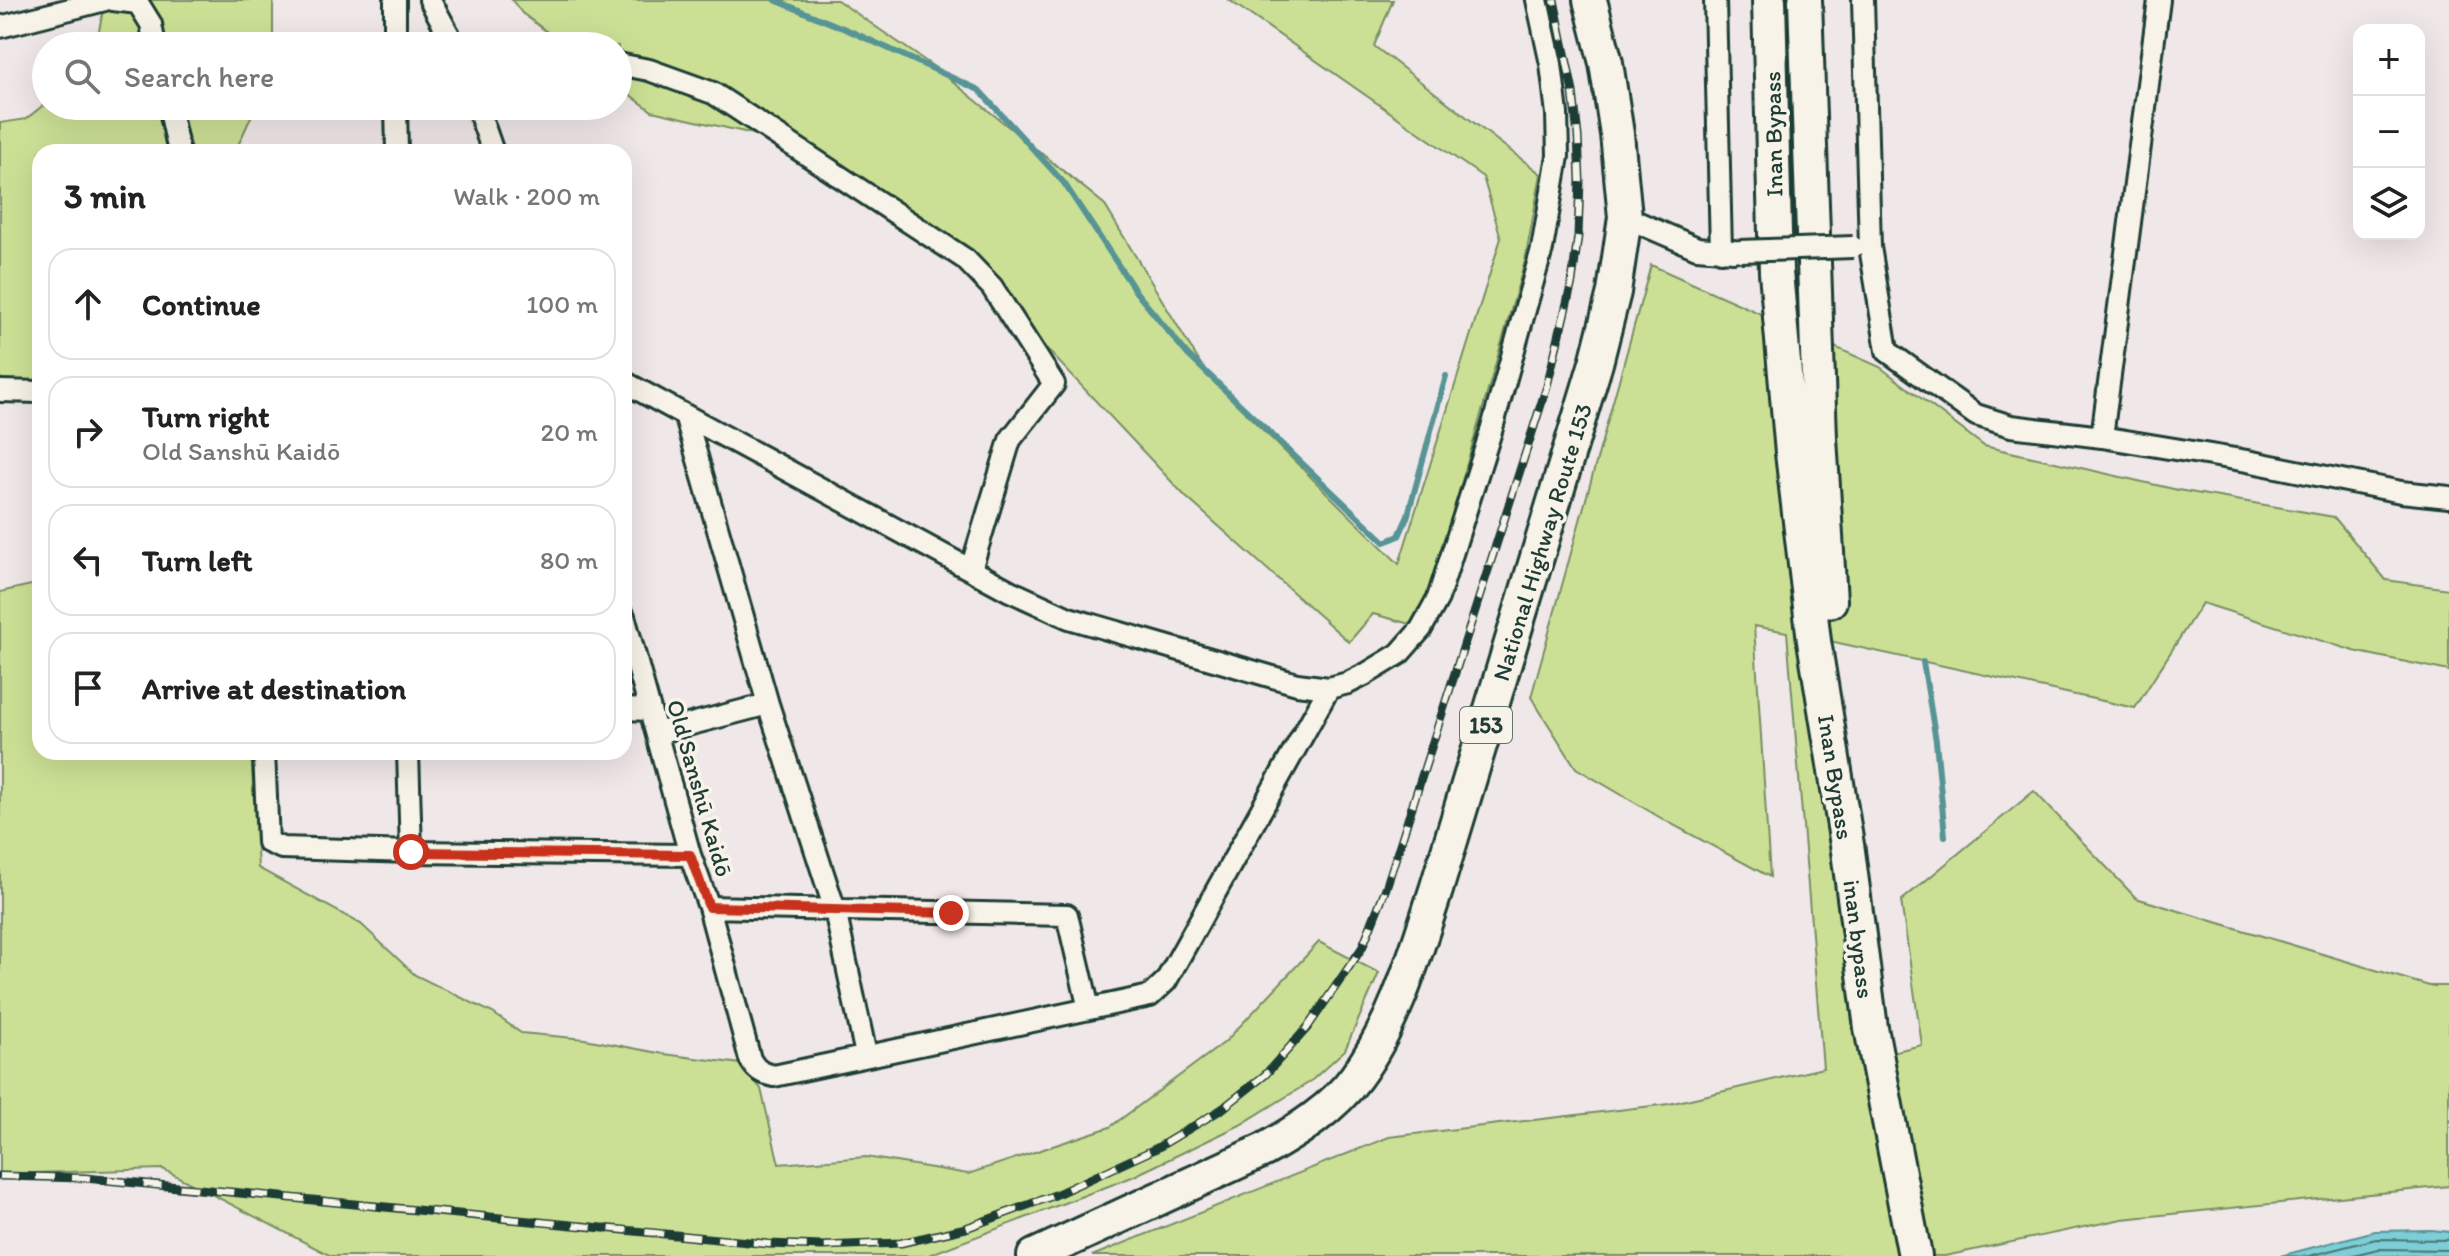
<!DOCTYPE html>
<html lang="en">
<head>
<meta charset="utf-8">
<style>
  :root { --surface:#fff; --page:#f2f2f2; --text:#222; --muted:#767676; --line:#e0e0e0 }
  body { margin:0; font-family:Itim,sans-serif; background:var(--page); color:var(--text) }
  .controls { position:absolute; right:24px; top:24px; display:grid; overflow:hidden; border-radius:16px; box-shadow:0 8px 32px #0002 }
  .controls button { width:72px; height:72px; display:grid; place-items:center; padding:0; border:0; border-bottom:2px solid var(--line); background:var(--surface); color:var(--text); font:40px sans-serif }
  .stop { position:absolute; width:24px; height:24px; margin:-18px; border:6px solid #c8321e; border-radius:50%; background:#fff }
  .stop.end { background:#c8321e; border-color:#fff; box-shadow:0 2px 8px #0008 }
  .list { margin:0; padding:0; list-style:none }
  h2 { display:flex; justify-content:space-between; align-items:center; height:104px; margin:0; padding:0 32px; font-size:34px }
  h2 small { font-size:26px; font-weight:400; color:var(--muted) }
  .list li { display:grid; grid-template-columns:52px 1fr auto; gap:24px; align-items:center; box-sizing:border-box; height:112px; margin:0 16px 16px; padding:0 16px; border:2px solid var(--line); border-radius:24px }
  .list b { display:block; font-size:30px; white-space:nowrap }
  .list p { margin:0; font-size:26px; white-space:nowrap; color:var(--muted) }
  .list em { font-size:26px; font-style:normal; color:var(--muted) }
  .icon { flex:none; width:44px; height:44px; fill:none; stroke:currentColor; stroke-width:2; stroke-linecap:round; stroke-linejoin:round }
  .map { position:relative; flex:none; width:2449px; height:1256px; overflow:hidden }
  .search { position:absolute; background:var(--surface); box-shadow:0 8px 32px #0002; left:32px; top:32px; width:600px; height:88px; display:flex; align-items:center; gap:20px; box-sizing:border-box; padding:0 28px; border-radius:44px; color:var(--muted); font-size:30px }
  .panel { position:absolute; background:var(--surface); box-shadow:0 8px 32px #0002; left:32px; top:144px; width:600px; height:616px; border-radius:24px }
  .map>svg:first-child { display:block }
</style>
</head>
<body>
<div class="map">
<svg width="2449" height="1256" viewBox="0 0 2449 1256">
  <rect width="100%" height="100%" fill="#f0e7e8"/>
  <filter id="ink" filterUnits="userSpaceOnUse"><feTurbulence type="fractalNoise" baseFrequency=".0125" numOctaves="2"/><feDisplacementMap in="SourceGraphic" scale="16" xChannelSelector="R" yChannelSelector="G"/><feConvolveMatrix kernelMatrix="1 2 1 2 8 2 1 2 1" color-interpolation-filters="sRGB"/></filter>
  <g filter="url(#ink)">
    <path fill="#cce095" stroke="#768e64" stroke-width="2" d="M105,0H273V46H96Z
      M512,0H837L937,69L1104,204L1208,376L1399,564L1501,238L1483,177L1229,0H1393L1374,46L1541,174L1525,261L1432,586L1410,624L1373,614L1349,642L1186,497L934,229L788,142L652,111L618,86V46H566L522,13Z
      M46,103V106H256L235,152H40V402L0,379V123L26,119Z
      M1651,265L1880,367L1984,446L2178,490L2334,517L2386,580L2449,589V671L2354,651L2202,603L2135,708L1807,636L1862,1059L1922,1045L1901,901L2034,791L2136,898L2429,986H2449V1186L2122,1219L1945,1256H1092L1389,1137L1669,1104L1823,1068L1787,632L1754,626L1770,877L1666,821L1576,768L1531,697Z
      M40,583V752H251L258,868L361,924L415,975L493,1013L521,1033L585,1039L664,1054L741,1064L761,1089L779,1164L866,1157L968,1174L1110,1127L1225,1042L1319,942L1379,973L1345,1050L1310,1082L1240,1125L1132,1177L926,1256H331L163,1169L0,1174V592Z"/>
    <path fill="#7dced6" stroke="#579495" stroke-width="2" d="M2432,1230L2449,1232V1256H2280L2375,1231Z"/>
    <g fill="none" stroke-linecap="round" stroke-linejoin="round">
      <path stroke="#457775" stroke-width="2" d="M2309,1256L2376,1239L2449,1240
        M2349,1256L2378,1249L2449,1250"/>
      <path stroke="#579495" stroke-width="6" d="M775,0L850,31L979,90L1064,183L1136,292L1188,355L1385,542L1399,536L1407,518L1446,376
        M1923,662L1936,741L1945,836"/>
      <defs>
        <path id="minor" d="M113,0L138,3L151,24L155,46
          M395,0V46
          M430,0L455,46
          M1715,0L1721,251
          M1863,0L1870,247L1887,351L1976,415L2011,426L2102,437L2247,461L2401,492L2449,497
          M0,27L105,0
          M618,64L649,70L713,93L965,259L992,287L1054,384L1010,440L971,569
          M169,106L179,152
          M396,106L397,152
          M477,106L493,152
          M1625,217L1697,248L1734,251
          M624,382L1010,591L1069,618L1297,684L1329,688L1348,683L1366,674L1399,654L1421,629L1438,598L1492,428L1542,249L1558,156L1557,114L1551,64L1537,0
          M0,391L40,392
          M686,418L768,704L835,910L866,1055
          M2102,437L2159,0
          M624,616L690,855L709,907L750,1059C756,1070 761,1073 774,1076L1150,996L1166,981L1329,688
          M624,709L650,710
          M657,733L768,704
          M264,752L268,842L282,848L411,852L690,855
          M408,752L411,852
          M709,907L1067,915L1089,1009"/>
        <path id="trunk" d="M1769,0L1776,272L1792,453L1814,641L1848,851L1871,1028L1915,1256
          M1805,0L1820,438L1830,601
          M1034,1256L1264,1150C1297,1131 1333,1109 1356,1077C1396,1022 1415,954 1436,890L1596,363L1614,292L1625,217L1617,134L1606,63L1590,0"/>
      </defs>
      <use href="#minor" stroke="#1f3d34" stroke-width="26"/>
      <use href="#trunk" stroke="#1f3d34" stroke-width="38"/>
      <use href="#minor" stroke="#f7f3e8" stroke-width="20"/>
      <use href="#trunk" stroke="#f7f3e8" stroke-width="32"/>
      <defs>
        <path id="rail" d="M0,1176L85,1178L769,1244L822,1246L901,1243L966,1228L1055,1195L1157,1148L1222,1109L1265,1075L1307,1028L1362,948L1386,888L1547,386L1572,282L1578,236L1580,180L1578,136L1573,92L1554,0"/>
      </defs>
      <use href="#rail" stroke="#1f3d34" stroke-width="9"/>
      <use href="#rail" stroke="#f7f3e8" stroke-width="6" stroke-dasharray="18" stroke-linecap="butt"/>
      <defs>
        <path id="minor-bridge" d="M1740,251L1853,247"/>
      </defs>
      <use href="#minor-bridge" stroke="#1f3d34" stroke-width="26" stroke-linecap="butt"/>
      <use href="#minor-bridge" stroke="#f7f3e8" stroke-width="20"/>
    </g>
  </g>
  <g fill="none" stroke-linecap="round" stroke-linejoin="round" filter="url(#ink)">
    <path stroke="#c8321e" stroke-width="10" d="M411,852L690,855L709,907L951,913"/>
  </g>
  <g text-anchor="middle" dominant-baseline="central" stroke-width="7" stroke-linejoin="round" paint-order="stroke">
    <rect fill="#f7f3e8" stroke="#60746a" stroke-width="2" x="1460" y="707" width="52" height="36" rx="6"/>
    <g font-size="22" font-weight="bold" fill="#1f3d34">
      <text x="1486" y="725">153</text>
    </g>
    <g font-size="24" fill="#1f3d34" stroke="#f7f3e8">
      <text transform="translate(1773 134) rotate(-91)">Inan Bypass</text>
      <text transform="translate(1542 542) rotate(-73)">National Highway Route 153</text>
      <text transform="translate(1836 777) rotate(81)">Inan Bypass</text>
      <text transform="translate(700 788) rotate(74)">Old Sanshū Kaidō</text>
      <text transform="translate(1859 939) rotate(83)">inan bypass</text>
    </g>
  </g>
</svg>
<div class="controls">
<button>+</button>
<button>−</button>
<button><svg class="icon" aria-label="layers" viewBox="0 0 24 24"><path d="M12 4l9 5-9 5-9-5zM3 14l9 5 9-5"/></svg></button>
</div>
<div class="stop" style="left:411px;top:852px"></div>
<div class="stop end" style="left:951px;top:913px"></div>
<div class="search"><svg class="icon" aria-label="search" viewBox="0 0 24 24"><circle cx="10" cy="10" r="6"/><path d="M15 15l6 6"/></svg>Search here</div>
<section class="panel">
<h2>3 min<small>Walk · 200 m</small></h2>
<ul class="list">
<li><svg class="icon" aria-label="ahead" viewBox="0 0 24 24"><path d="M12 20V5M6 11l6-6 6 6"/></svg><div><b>Continue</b></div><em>100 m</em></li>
<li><svg class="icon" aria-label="right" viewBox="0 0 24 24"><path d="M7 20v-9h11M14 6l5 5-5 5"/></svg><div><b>Turn right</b><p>Old Sanshū Kaidō</p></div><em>20 m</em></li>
<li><svg class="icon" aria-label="left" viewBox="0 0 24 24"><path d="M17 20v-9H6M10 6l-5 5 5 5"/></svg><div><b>Turn left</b></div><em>80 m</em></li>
<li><svg class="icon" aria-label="arrive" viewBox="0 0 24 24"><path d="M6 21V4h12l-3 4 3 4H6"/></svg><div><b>Arrive at destination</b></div></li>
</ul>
</section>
</div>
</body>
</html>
